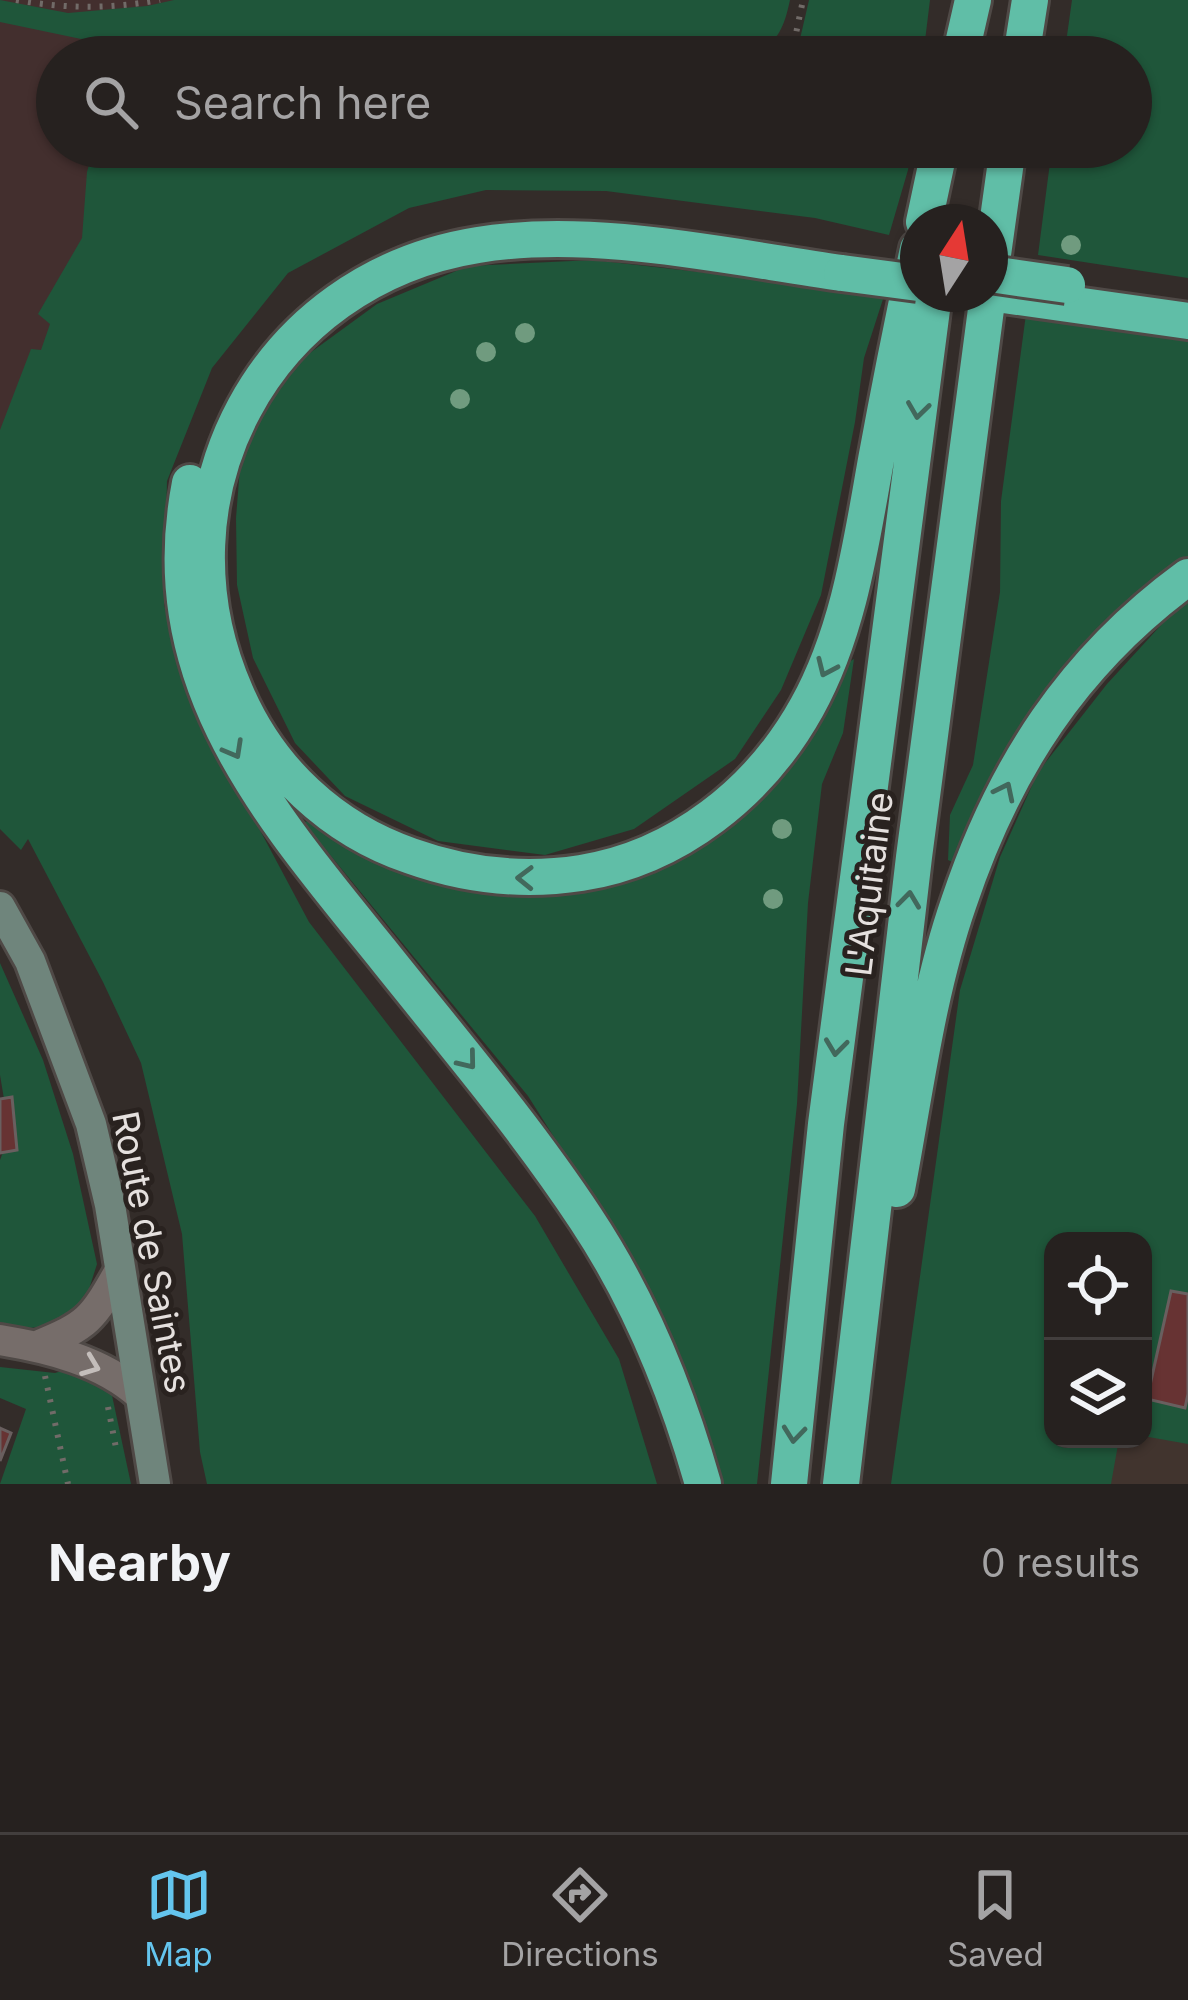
<!DOCTYPE html>
<html lang="en">
<head>
<meta charset="utf-8">
<style>
  :root { --surface:#26211f; --page:#2e2928; --text:#f1f3f6; --muted:#a4a3a4; --line:#423e3d; --accent:#64c5ee }
  body { margin:0; font-family:Inter,sans-serif; background:var(--page); color:var(--text) }
  .controls { position:absolute; right:36px; bottom:36px; display:grid; overflow:hidden; border-radius:24px; box-shadow:0 3px 9px #0004 }
  .controls button { width:108px; height:108px; display:grid; place-items:center; padding:0; border:0; border-bottom:3px solid var(--line); background:var(--surface); color:var(--text); font:60px sans-serif }
  .compass { position:absolute; left:900px; top:204px; width:108px; height:108px; border-radius:50%; background:var(--surface); box-shadow:0 3px 9px #0004; rotate:12deg }
  .list { margin:0; padding:0; list-style:none }
  h2 { display:flex; justify-content:space-between; align-items:center; height:156px; margin:0; padding:0 48px; font-size:51px }
  h2 small { font-size:39px; font-weight:400; color:var(--muted) }
  .icon { flex:none; width:66px; height:66px; fill:none; stroke:currentColor; stroke-width:2; stroke-linecap:round; stroke-linejoin:round }
  .map { position:relative; flex:none; width:1188px; height:1484px; overflow:hidden }
  .search { position:absolute; background:var(--surface); box-shadow:0 3px 9px #0004; left:36px; right:36px; top:36px; height:132px; display:flex; align-items:center; gap:30px; box-sizing:border-box; padding:0 42px; border-radius:66px; color:var(--muted); font-size:45px }
  .sheet { height:348px; background:var(--surface) }
  nav { display:flex; justify-content:space-around; align-items:center; box-sizing:border-box; height:168px; border-top:3px solid var(--line); background:var(--surface); font-size:33px; color:var(--muted) }
  nav a { display:grid; justify-items:center; gap:6px }
  nav .on { color:var(--accent) }
  .map>svg:first-child { display:block }
</style>
</head>
<body>
<div class="map">
<svg width="1188" height="1484" viewBox="0 0 1188 1484">
  <rect width="100%" height="100%" fill="#332c29"/>
  <path fill="#41342e" d="M1188,1239V1484H1030L1067,1439H1143V1320Z"/>
  <path fill="#432f2e" d="M0,0H730L719,57H57V147H370L223,263L0,829Z"/>
  <path fill="#1f563a" d="M0,0L68,13L147,6L174,0H790C785,23 779,45 754,51L758,57H102L86,40L0,22Z
    M809,0H930L923,57H779L800,39Z
    M1072,0H1188V278L1038,255L1052,147H1131V57H1064Z
    M94,147H911L908,170L889,235L815,218L606,191L486,190L409,208L288,273L212,368L167,481L164,605L197,712L309,922L535,1216L619,1359L657,1484H207L200,1452L182,1234L141,1063L103,982L28,839L21,850L0,829V430L31,349L41,350L50,324L38,314L82,238L87,172Z
    M593,260L885,293L864,358L855,422L821,595L781,690L735,759L634,829L545,855L438,841L345,796L295,743L253,658L237,585L236,518L240,467L260,416L303,358L377,304L468,266Z
    M1026,314L1188,336V562L1095,640L963,867L948,860L950,815L973,765L1000,592L1001,501Z
    M1188,602V1444L1143,1436V1241H1053V1439H1119L1111,1484H891L960,990L1000,857L1038,772L1107,684L1173,612Z
    M854,659L843,733L822,784L808,903L797,1104L757,1484H719L685,1373L616,1235L528,1096L303,822L316,820L372,858L471,891L550,895L655,870L720,834L805,746L847,663Z
    M0,963L43,1060L73,1154L97,1264L84,1305L55,1325L22,1329L0,1322V1160L3,1152L17,1150L12,1098L4,1099L0,1075Z
    M0,1367L55,1373L65,1370L110,1386L131,1484H0L26,1409L0,1398Z"/>
  <path fill="#673333" stroke="#695f5f" stroke-width="3" d="M12,1097L17,1150L0,1153V1099Z
    M1171,1291L1188,1294V1394L1185,1408L1147,1399Z
    M0,1428L11,1433L0,1461Z"/>
  <g fill="none" stroke-linecap="round" stroke-linejoin="round">
    <defs>
      <path id="street" d="M0,1340C49,1348 102,1361 140,1395
        M37,1346C88,1325 92,1320 119,1272"/>
      <path id="secondary" d="M0,907L30,961L91,1124L110,1205L155,1484"/>
      <path id="highway" d="M960,57L973,0
        M1021,57L1030,0
        M924,222L940,147
        M842,273C728,257 593,226 478,245C265,279 149,496 236,693C269,770 332,829 411,856C467,876 522,882 581,873C677,858 760,792 807,707C849,631 861,544 876,460C889,389 903,319 918,249
        M990,276L1008,147
        M990,293L1188,321
        M190,483C152,680 266,810 381,952C451,1040 524,1125 586,1219C639,1299 677,1392 703,1484
        M897,1189C915,1094 927,994 959,902C1004,768 1073,661 1188,577
        M789,1484L826,1124L934,294
        M841,1484L914,857L988,294"/>
    </defs>
    <use href="#street" stroke="#4f4946" stroke-width="36"/>
    <use href="#secondary" stroke="#4f4946" stroke-width="36"/>
    <use href="#highway" stroke="#4f4946" stroke-width="42"/>
    <path stroke="#716b68" stroke-width="6" stroke-dasharray="3 9" stroke-linecap="butt" d="M16,0C68,9 108,9 160,0
      M794,43L803,0
      M45,1376L68,1484
      M108,1407L117,1453"/>
    <use href="#street" stroke="#766d6a" stroke-width="30"/>
    <use href="#secondary" stroke="#6f857c" stroke-width="30"/>
    <use href="#highway" stroke="#60bea7" stroke-width="36"/>
    <defs>
      <path id="highway-bridge" d="M842,273L918,283
        M990,274L1067,285"/>
    </defs>
    <use href="#highway-bridge" stroke="#4f4946" stroke-width="42" stroke-linecap="butt"/>
    <use href="#highway-bridge" stroke="#60bea7" stroke-width="36"/>
  </g>
  <g fill="#709b7f">
    <circle cx="1071" cy="245" r="10"/>
    <circle cx="525" cy="333" r="10"/>
    <circle cx="486" cy="352" r="10"/>
    <circle cx="460" cy="399" r="10"/>
    <circle cx="782" cy="829" r="10"/>
    <circle cx="773" cy="899" r="10"/>
  </g>
  <defs><path id="oneway-chevron" d="M-2-3.5L2.5 0L-2 3.5" fill="none" stroke-width="1.6" stroke-linecap="round" stroke-linejoin="round" transform="scale(3)"/></defs>
  <g stroke="#42685c">
    <use href="#oneway-chevron" transform="translate(918 410) rotate(98)"/>
    <use href="#oneway-chevron" transform="translate(826 668) rotate(114)"/>
    <use href="#oneway-chevron" transform="translate(234 750) rotate(61)"/>
    <use href="#oneway-chevron" transform="translate(1005 791) rotate(-64)"/>
    <use href="#oneway-chevron" transform="translate(525 878) rotate(-179)"/>
    <use href="#oneway-chevron" transform="translate(909 900) rotate(-83)"/>
    <use href="#oneway-chevron" transform="translate(836 1047) rotate(97)"/>
    <use href="#oneway-chevron" transform="translate(468 1061) rotate(51)"/>
    <use href="#oneway-chevron" transform="translate(794 1434) rotate(96)"/>
  </g>
  <use stroke="#c4bebb" href="#oneway-chevron" transform="translate(91 1366) rotate(21)"/>
  <g text-anchor="middle" dominant-baseline="central" stroke-width="10" stroke-linejoin="round" paint-order="stroke">
    <g font-size="36" fill="#e5e0de" stroke="#29221f">
      <text transform="translate(869 884) rotate(-83)">L'Aquitaine</text>
      <text transform="translate(152 1252) rotate(79)">Route de Saintes</text>
    </g>
  </g>
</svg>
<div class="controls">
<button><svg class="icon" aria-label="locate" viewBox="0 0 24 24"><circle cx="12" cy="12" r="6"/><path d="M12 2v4M12 18v4M2 12h4M18 12h4"/></svg></button>
<button><svg class="icon" aria-label="layers" viewBox="0 0 24 24"><path d="M12 4l9 5-9 5-9-5zM3 14l9 5 9-5"/></svg></button>
</div>
<svg class="compass" viewBox="-18 -18 36 36"><path d="M0-13l5 13h-10z" fill="#e53935"/><path d="M0 13l5-13h-10z" fill="#a4a3a4"/></svg>
<div class="search"><svg class="icon" aria-label="search" viewBox="0 0 24 24"><circle cx="10" cy="10" r="6"/><path d="M15 15l6 6"/></svg>Search here</div>
</div>
<section class="sheet">
<h2>Nearby<small>0 results</small></h2>
<ul class="list">
</ul>
</section>
<nav>
<a class="on"><svg class="icon" aria-label="map" viewBox="0 0 24 24"><path d="M3 6l6-2 6 2 6-2v14l-6 2-6-2-6 2zM9 4v14M15 6v14"/></svg>Map</a>
<a><svg class="icon" aria-label="directions" viewBox="0 0 24 24"><path d="M12 3l9 9-9 9-9-9zM9 14v-3h6M13 9l2 2-2 2"/></svg>Directions</a>
<a><svg class="icon" aria-label="saved" viewBox="0 0 24 24"><path d="M7 4h10v16l-5-4-5 4z"/></svg>Saved</a>
</nav>
</body>
</html>
